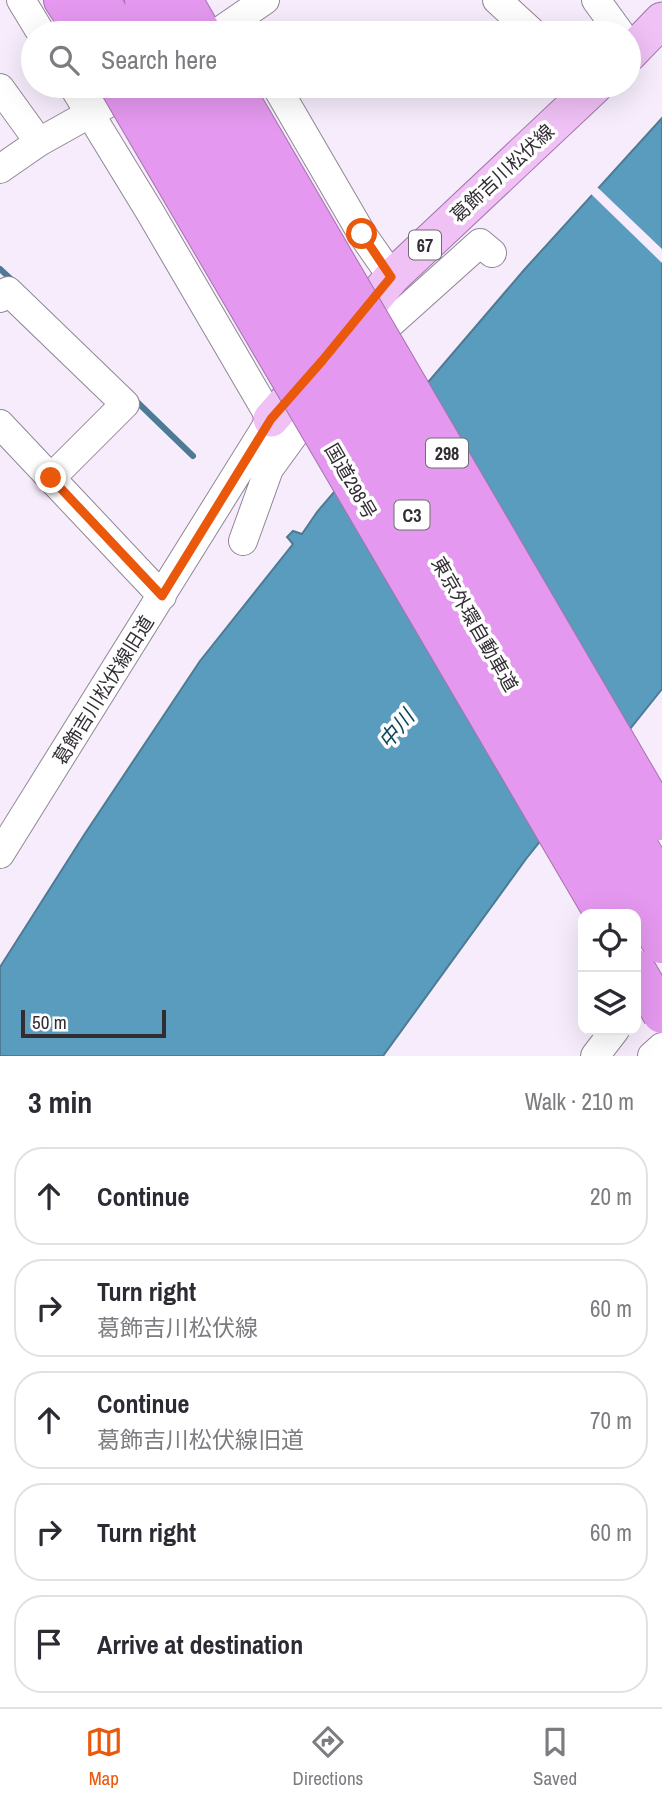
<!DOCTYPE html>
<html lang="en">
<head>
<meta charset="utf-8">
<style>
  :root { --surface:#fff; --page:#f7f7f7; --text:#2b2b33; --muted:#7c7c81; --line:#e1e1e2; --accent:#ea580c }
  body { margin:0; font-family:"Archivo Narrow","Noto Sans JP",sans-serif; background:var(--page); color:var(--text) }
  .controls { position:absolute; right:21px; bottom:21px; display:grid; overflow:hidden; border-radius:14px; box-shadow:0 7px 28px #0002 }
  .controls button { width:63px; height:63px; display:grid; place-items:center; padding:0; border:0; border-bottom:2px solid var(--line); background:var(--surface); color:var(--text); font:35px sans-serif }
  .scale { position:absolute; left:21px; bottom:18px; width:145px; box-sizing:border-box; padding-left:7px; border:4px solid #312d33; border-top:0; font-size:19px; line-height:24px; white-space:nowrap; color:#312d33; -webkit-text-stroke:5px #fefefe; paint-order:stroke }
  .stop { position:absolute; width:21px; height:21px; margin:-16px; border:5px solid #ea580c; border-radius:50%; background:#fff }
  .stop.end { background:#ea580c; border-color:#fff; box-shadow:0 2px 7px #0008 }
  .list { margin:0; padding:0; list-style:none }
  h2 { display:flex; justify-content:space-between; align-items:center; height:91px; margin:0; padding:0 28px; font-size:30px }
  h2 small { font-size:23px; font-weight:400; color:var(--muted) }
  .list li { display:grid; grid-template-columns:46px 1fr auto; gap:21px; align-items:center; box-sizing:border-box; height:98px; margin:0 14px 14px; padding:0 14px; border:2px solid var(--line); border-radius:28px }
  .list b { display:block; font-size:26px; white-space:nowrap }
  .list p { margin:0; font-size:23px; white-space:nowrap; color:var(--muted) }
  .list em { font-size:23px; font-style:normal; color:var(--muted) }
  .icon { flex:none; width:38px; height:38px; fill:none; stroke:currentColor; stroke-width:2; stroke-linecap:round; stroke-linejoin:round }
  .map { position:relative; flex:none; width:662px; height:1056px; overflow:hidden }
  .search { position:absolute; background:var(--surface); box-shadow:0 7px 28px #0002; left:21px; right:21px; top:21px; height:77px; display:flex; align-items:center; gap:18px; box-sizing:border-box; padding:0 24px; border-radius:38px; color:var(--muted); font-size:26px }
  .sheet { height:651px; background:var(--surface) }
  nav { display:flex; justify-content:space-around; align-items:center; box-sizing:border-box; height:98px; border-top:2px solid var(--line); background:var(--surface); font-size:19px; color:var(--muted) }
  nav a { display:grid; justify-items:center; gap:4px }
  nav .on { color:var(--accent) }
  .map>svg:first-child { display:block }
</style>
</head>
<body>
<div class="map">
<svg width="662" height="1056" viewBox="0 0 662 1056">
  <rect width="100%" height="100%" fill="#f6ecfc"/>
  <path fill="#599cbe" stroke="#4d7b94" stroke-width="2" d="M662,118V689L526,859L383,1056H0V967L84,835L200,661L293,544L287,537L293,531L302,534L317,512L524,270Z"/>
  <path fill="#f6ecfc" d="M596,186L662,249V263L590,193Z"/>
  <g fill="none" stroke-linecap="round" stroke-linejoin="round">
    <path stroke="#4d7b94" stroke-width="6" d="M0,269L14,282
      M133,398L193,456"/>
    <defs>
      <path id="minor" d="M21,0L41,33
        M497,0L533,33
        M596,0L620,33
        M217,33L265,0
        M276,86L362,234L392,277
        M0,88L39,142
        M0,169L39,142L107,104
        M0,298L8,291L125,404L51,478
        M364,347L480,243L492,253
        M0,424L162,596
        M243,541L269,469L319,400
        M0,854L271,419L150,212L73,86
        M595,1056L615,1030
        M652,1056L662,1047"/>
      <path id="major" d="M629,54L662,20
        M271,419L322,361L392,277L595,86"/>
      <path id="highway" d="M63,0L85,33
        M99,0L122,33
        M144,0L163,33
        M183,0L202,33"/>
    </defs>
    <use href="#minor" stroke="#908795" stroke-width="30"/>
    <use href="#major" stroke="#a573ad" stroke-width="37"/>
    <use href="#highway" stroke="#a573ad" stroke-width="40"/>
    <use href="#minor" stroke="#fff" stroke-width="28"/>
    <use href="#major" stroke="#efc1f5" stroke-width="35"/>
    <use href="#highway" stroke="#e498ef" stroke-width="38"/>
    <defs>
      <path id="highway-bridge" d="M119,86L604,914
        M161,86L662,944
        M194,86L662,886
        M233,86L662,821
        M636,969L662,1014"/>
    </defs>
    <use href="#highway-bridge" stroke="#a573ad" stroke-width="40" stroke-linecap="butt"/>
    <use href="#highway-bridge" stroke="#e498ef" stroke-width="38"/>
  </g>
  <g fill="none" stroke-linecap="round" stroke-linejoin="round">
    <path stroke="#ea580c" stroke-width="9" d="M51,478L162,596L271,419L322,361L391,277L362,234"/>
  </g>
  <g text-anchor="middle" dominant-baseline="central" stroke-width="7" stroke-linejoin="round" paint-order="stroke">
    <g fill="#fefefe" stroke="#6e6c70" stroke-width="2">
      <rect x="409" y="230.5" width="32" height="29" rx="5"/>
      <rect x="426" y="438.5" width="42" height="29" rx="5"/>
      <rect x="394.5" y="500.5" width="35" height="29" rx="5"/>
    </g>
    <g font-size="18" font-weight="bold" fill="#312d33">
      <text x="425" y="245">67</text>
      <text x="447" y="453">298</text>
      <text x="412" y="515">C3</text>
    </g>
    <g font-size="19" fill="#312d33" stroke="#fefefe">
      <text transform="translate(502 173) rotate(-43)">葛飾吉川松伏線</text>
      <text transform="translate(351 481) rotate(60)">国道298号</text>
      <text transform="translate(475 624) rotate(60)">東京外環自動車道</text>
      <text transform="translate(103 690) rotate(-58)">葛飾吉川松伏線旧道</text>
    </g>
    <g font-size="21" font-style="italic" fill="#0d465e" stroke="#fefefe">
      <text transform="translate(396 729) rotate(-50)">中川</text>
    </g>
  </g>
</svg>
<div class="controls">
<button><svg class="icon" aria-label="locate" viewBox="0 0 24 24"><circle cx="12" cy="12" r="6"/><path d="M12 2v4M12 18v4M2 12h4M18 12h4"/></svg></button>
<button><svg class="icon" aria-label="layers" viewBox="0 0 24 24"><path d="M12 4l9 5-9 5-9-5zM3 14l9 5 9-5"/></svg></button>
</div>
<div class="scale">50 m</div>
<div class="stop" style="left:362px;top:234px"></div>
<div class="stop end" style="left:51px;top:478px"></div>
<div class="search"><svg class="icon" aria-label="search" viewBox="0 0 24 24"><circle cx="10" cy="10" r="6"/><path d="M15 15l6 6"/></svg>Search here</div>
</div>
<section class="sheet">
<h2>3 min<small>Walk · 210 m</small></h2>
<ul class="list">
<li><svg class="icon" aria-label="ahead" viewBox="0 0 24 24"><path d="M12 20V5M6 11l6-6 6 6"/></svg><div><b>Continue</b></div><em>20 m</em></li>
<li><svg class="icon" aria-label="right" viewBox="0 0 24 24"><path d="M7 20v-9h11M14 6l5 5-5 5"/></svg><div><b>Turn right</b><p>葛飾吉川松伏線</p></div><em>60 m</em></li>
<li><svg class="icon" aria-label="ahead" viewBox="0 0 24 24"><path d="M12 20V5M6 11l6-6 6 6"/></svg><div><b>Continue</b><p>葛飾吉川松伏線旧道</p></div><em>70 m</em></li>
<li><svg class="icon" aria-label="right" viewBox="0 0 24 24"><path d="M7 20v-9h11M14 6l5 5-5 5"/></svg><div><b>Turn right</b></div><em>60 m</em></li>
<li><svg class="icon" aria-label="arrive" viewBox="0 0 24 24"><path d="M6 21V4h12l-3 4 3 4H6"/></svg><div><b>Arrive at destination</b></div></li>
</ul>
</section>
<nav>
<a class="on"><svg class="icon" aria-label="map" viewBox="0 0 24 24"><path d="M3 6l6-2 6 2 6-2v14l-6 2-6-2-6 2zM9 4v14M15 6v14"/></svg>Map</a>
<a><svg class="icon" aria-label="directions" viewBox="0 0 24 24"><path d="M12 3l9 9-9 9-9-9zM9 14v-3h6M13 9l2 2-2 2"/></svg>Directions</a>
<a><svg class="icon" aria-label="saved" viewBox="0 0 24 24"><path d="M7 4h10v16l-5-4-5 4z"/></svg>Saved</a>
</nav>
</body>
</html>
